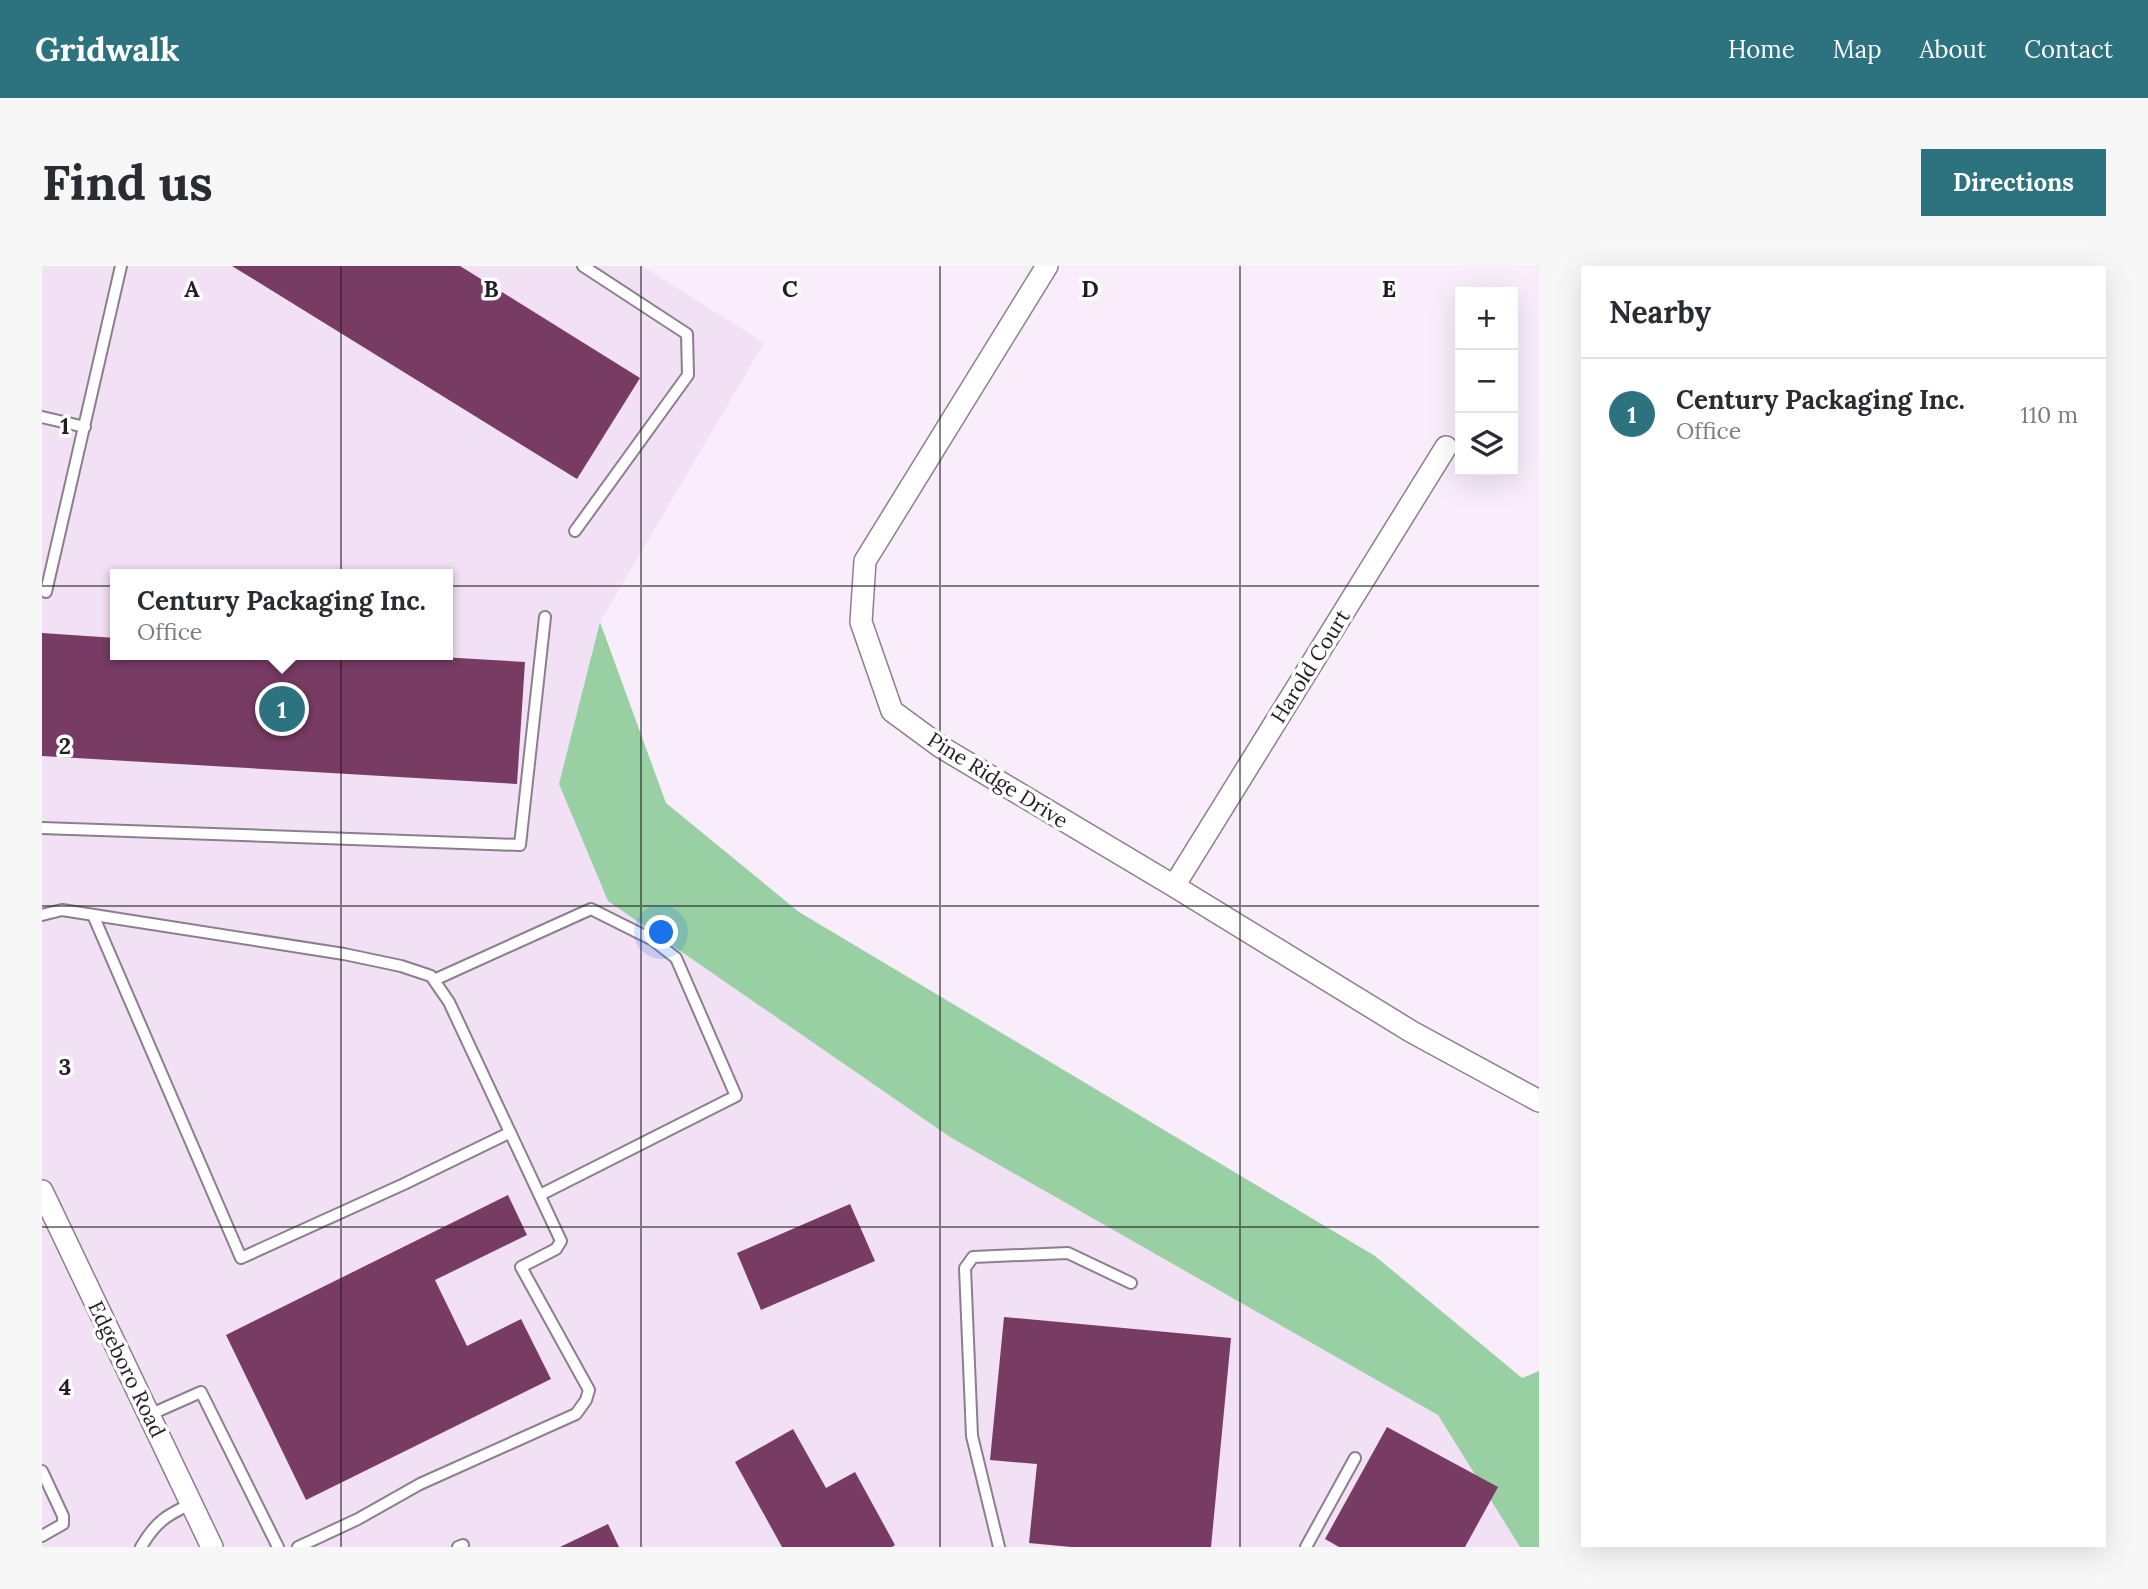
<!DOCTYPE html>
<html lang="en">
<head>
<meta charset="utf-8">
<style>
  :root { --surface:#fff; --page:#f7f7f7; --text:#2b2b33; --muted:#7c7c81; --line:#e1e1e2; --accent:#2c737f }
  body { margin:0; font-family:Lora,serif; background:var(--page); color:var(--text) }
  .controls { position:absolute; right:21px; top:21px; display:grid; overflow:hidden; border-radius:0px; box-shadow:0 7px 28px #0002 }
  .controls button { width:63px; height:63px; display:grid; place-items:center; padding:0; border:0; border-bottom:2px solid var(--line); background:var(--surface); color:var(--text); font:35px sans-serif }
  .you { position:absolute; left:620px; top:667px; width:24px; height:24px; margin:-18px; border:5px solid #fff; border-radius:50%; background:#1a73e8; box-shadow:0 0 0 10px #1a73e833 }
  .badge { display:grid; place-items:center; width:46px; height:46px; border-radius:50%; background:var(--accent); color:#fff; font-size:23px; font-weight:700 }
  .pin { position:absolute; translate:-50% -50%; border:4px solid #fff; box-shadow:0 2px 7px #0006 }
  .popup { position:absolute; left:68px; top:303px; width:343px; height:91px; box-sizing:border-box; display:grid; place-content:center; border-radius:0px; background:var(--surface); filter:drop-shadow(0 2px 5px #0005); font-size:23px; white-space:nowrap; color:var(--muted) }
  .popup b { font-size:26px; color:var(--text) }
  .popup::after { content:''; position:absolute; left:50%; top:100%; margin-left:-14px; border:14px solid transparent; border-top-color:var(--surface) }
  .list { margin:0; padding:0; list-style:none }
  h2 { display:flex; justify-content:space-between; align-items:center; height:91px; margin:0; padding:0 28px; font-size:30px }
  h2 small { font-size:23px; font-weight:400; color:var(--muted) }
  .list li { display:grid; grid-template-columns:46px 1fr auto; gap:21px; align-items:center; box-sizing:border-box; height:112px; padding:0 28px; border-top:2px solid var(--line) }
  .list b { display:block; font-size:26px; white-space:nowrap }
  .list p { margin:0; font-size:23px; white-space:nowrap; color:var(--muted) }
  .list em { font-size:23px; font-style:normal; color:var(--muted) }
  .icon { flex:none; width:38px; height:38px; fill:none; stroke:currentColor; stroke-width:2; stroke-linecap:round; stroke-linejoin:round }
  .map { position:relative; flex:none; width:1497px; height:1281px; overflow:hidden; border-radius:0px }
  header { display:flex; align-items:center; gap:42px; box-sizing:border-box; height:98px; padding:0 35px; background:var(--accent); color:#fff }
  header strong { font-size:33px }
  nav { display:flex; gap:38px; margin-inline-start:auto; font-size:24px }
  .intro { display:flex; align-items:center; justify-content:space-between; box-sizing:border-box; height:168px; padding:0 42px }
  h1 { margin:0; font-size:49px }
  .button { padding:18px 32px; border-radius:0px; background:var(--accent); color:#fff; font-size:24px; font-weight:700 }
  main { display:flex; gap:42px; padding:0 42px }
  aside { flex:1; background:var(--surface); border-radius:0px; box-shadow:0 7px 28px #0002 }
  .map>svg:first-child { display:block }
</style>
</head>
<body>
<header>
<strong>Gridwalk</strong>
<nav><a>Home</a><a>Map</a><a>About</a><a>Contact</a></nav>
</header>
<div class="intro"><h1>Find us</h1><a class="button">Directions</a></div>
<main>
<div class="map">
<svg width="1497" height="1281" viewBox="0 0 1497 1281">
  <rect width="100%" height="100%" fill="#f9edfb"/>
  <path fill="#f2e0f5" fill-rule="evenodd" d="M0,0H600L722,77L558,356L517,518L908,871L1396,1149L1478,1281H0ZM74,308H406V389H74Z"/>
  <path fill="#98d0a3" d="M558,356L624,537L757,646L1333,990L1480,1112L1497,1105V1281H1478L1396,1149L908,871L566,635L517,518Z"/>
  <path fill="#783b63" d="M190,0H418L598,112L535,213Z
    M0,367L74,372V389H364L483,396L475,518L0,490Z
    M466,929L485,969L393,1014L425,1080L479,1053L509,1113L264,1234L184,1069Z
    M808,938L833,995L719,1044L695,987Z
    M962,1051L1189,1072L1169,1281H1029L987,1277L995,1198L948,1194Z
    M1345,1161L1456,1221L1423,1281H1297L1283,1273Z
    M751,1163L784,1222L813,1206L853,1279L850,1281H740L693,1196Z
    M566,1258L577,1281H518Z"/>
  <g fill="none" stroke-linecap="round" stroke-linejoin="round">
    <defs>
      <path id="service" d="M0,151L43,161
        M533,265L646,109L645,68L541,0
        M4,326L79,0
        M0,562L478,579L503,351
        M0,649L20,644L302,688L359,700L389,710L407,736L519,975L514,983L479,1001L547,1124L544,1134L534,1148L378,1218L316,1253L256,1281
        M51,649L199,992L362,918L467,867
        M392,714L549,643L611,674L634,692L694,830L498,929
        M107,1149L159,1126L236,1281
        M0,1205L21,1250V1258L0,1270
        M99,1281C113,1257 124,1249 149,1238
        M416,1281L421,1279
        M957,1281L930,1170L923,1002L931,991L1026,987L1089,1017
        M1264,1281L1313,1192"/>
      <path id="minor" d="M1005,0L823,295L819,356L850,445L899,481L1132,620L1370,766L1497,835
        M1132,620L1404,181
        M0,925L170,1281"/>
    </defs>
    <use href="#service" stroke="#8b7f8c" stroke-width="14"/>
    <use href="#minor" stroke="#8b7f8c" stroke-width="24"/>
    <use href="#service" stroke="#fff" stroke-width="10"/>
    <use href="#minor" stroke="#fff" stroke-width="21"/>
  </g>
  <path fill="none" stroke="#221d22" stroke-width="2" stroke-opacity="0.55" d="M299,0V1281M599,0V1281M898,0V1281M1198,0V1281M0,320H1497M0,640H1497M0,961H1497"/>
  <g text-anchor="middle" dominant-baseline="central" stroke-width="7" stroke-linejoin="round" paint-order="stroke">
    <g font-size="21" fill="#221d22" stroke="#fff">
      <text transform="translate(1268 400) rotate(-58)">Harold Court</text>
      <text transform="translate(956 514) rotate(32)">Pine Ridge Drive</text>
      <text transform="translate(85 1103) rotate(64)">Edgeboro Road</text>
    </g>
  </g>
  <g font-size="23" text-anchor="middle" font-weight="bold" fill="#221d22" stroke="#fff" stroke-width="7" stroke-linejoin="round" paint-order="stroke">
    <text x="150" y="31">A</text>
    <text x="449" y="31">B</text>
    <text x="748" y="31">C</text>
    <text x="1048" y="31">D</text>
    <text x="1347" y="31">E</text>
    <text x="23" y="168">1</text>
    <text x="23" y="488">2</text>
    <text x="23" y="809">3</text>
    <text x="23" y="1129">4</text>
  </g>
</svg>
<div class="controls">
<button>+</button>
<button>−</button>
<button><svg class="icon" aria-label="layers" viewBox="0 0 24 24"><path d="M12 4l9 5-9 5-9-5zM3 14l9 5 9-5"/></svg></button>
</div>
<div class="you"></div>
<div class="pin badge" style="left:240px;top:443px">1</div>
<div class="popup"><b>Century Packaging Inc.</b>Office</div>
</div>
<aside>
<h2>Nearby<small></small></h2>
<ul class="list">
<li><span class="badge">1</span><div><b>Century Packaging Inc.</b><p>Office</p></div><em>110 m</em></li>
</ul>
</aside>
</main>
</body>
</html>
